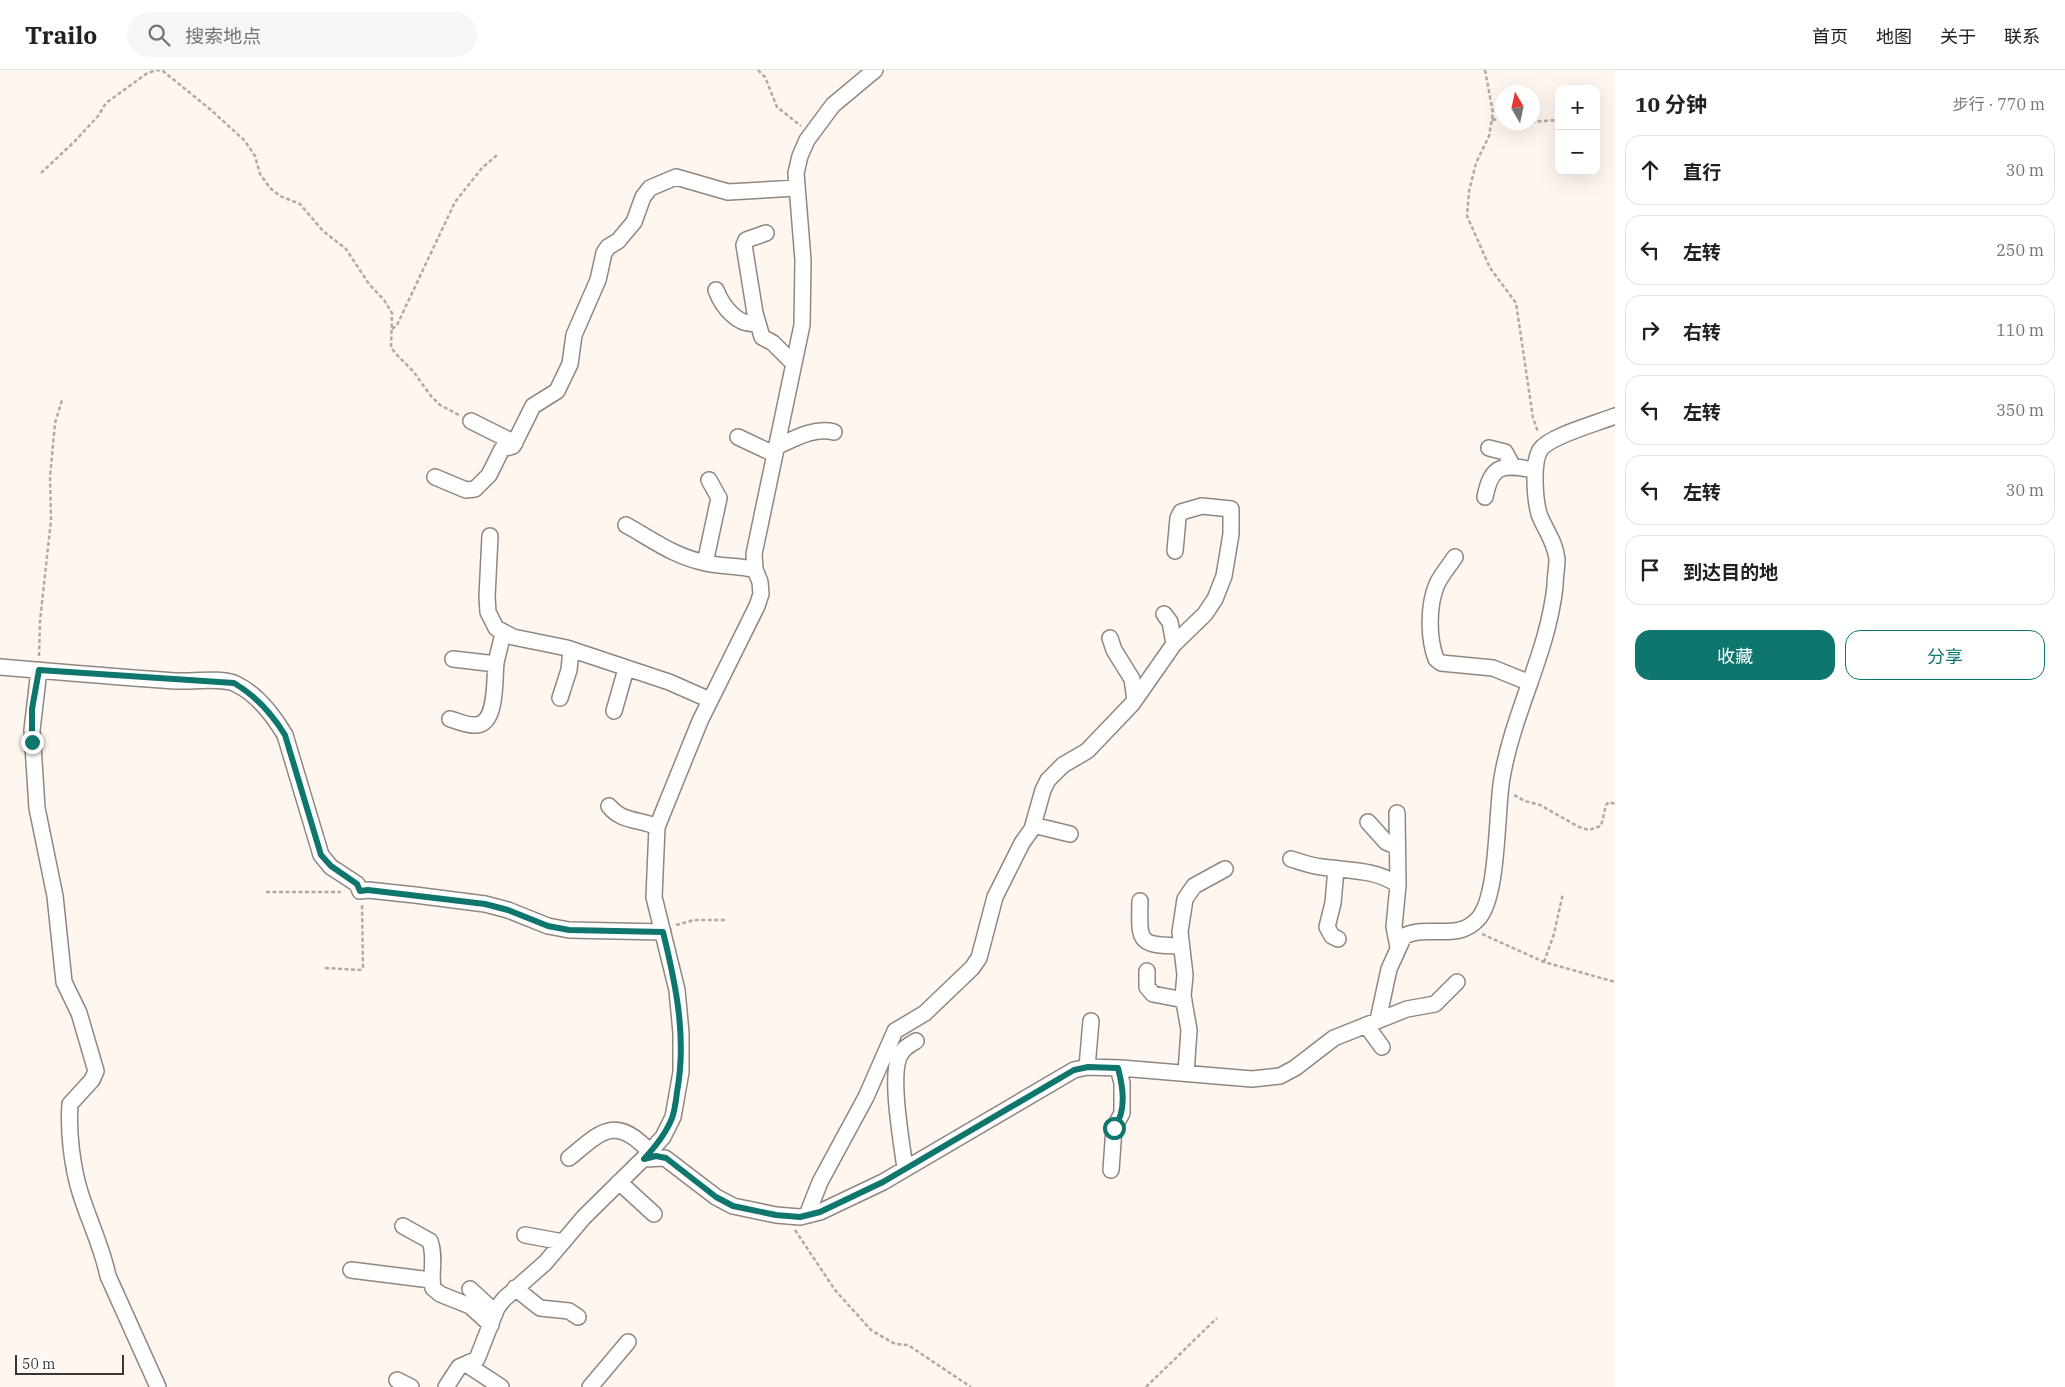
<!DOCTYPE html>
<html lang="zh">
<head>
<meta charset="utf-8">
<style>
  :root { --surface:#fff; --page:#f6f6f6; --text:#202124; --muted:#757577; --line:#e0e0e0; --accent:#0f766e }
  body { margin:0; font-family:"IBM Plex Serif","Noto Sans SC",serif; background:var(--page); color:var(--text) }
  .controls { position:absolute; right:15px; top:15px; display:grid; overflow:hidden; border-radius:10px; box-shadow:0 5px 20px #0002 }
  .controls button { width:45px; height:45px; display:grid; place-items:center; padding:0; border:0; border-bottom:1px solid var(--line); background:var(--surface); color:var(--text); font:25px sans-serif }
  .compass { position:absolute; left:1495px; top:15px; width:45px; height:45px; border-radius:50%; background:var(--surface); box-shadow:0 5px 20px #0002; rotate:351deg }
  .scale { position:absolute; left:15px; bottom:12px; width:109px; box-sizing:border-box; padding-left:5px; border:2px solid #393633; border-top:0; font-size:14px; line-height:18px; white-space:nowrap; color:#393633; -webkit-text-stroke:4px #fff; paint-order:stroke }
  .stop { position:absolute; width:15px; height:15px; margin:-11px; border:4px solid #0f766e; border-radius:50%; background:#fff }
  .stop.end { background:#0f766e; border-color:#fff; box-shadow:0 1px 5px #0008 }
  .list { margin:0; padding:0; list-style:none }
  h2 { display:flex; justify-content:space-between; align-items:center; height:65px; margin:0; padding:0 20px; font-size:21px }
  h2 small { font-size:16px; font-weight:400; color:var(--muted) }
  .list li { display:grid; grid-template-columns:32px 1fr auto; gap:15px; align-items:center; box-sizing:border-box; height:70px; margin:0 10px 10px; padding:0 10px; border:1px solid var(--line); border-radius:15px }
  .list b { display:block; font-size:19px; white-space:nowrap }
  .list em { font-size:16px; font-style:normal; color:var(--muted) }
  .actions { display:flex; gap:10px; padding:15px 20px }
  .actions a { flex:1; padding:11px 0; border:1px solid var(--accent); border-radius:15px; text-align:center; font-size:18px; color:var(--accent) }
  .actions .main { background:var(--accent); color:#fff }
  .icon { flex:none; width:28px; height:28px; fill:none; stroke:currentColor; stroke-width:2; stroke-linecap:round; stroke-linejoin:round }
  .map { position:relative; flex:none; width:1615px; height:1317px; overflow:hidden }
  header { display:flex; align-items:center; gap:30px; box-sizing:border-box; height:70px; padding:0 25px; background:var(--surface); border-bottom:1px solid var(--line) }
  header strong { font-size:24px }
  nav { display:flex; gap:28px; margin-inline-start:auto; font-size:18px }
  .search { width:350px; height:45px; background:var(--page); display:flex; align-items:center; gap:12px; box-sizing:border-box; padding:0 18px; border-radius:28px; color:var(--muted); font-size:19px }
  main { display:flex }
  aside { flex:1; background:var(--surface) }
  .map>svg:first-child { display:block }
</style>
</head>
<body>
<header>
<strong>Trailo</strong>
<div class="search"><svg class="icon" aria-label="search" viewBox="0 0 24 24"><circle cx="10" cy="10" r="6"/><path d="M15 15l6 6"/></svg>搜索地点</div>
<nav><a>首页</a><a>地图</a><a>关于</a><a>联系</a></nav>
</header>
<main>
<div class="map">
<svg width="1615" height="1317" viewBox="0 0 1615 1317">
  <rect width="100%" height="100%" fill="#fef6ef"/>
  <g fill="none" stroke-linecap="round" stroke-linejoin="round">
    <defs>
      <path id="minor" d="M766,163L746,170L744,175L755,243L762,267L773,273L794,294
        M716,220C722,236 738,257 757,253
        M471,351L515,373
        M738,367L774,384
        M776,377C794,369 813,357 834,362
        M1489,378L1505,382L1512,395
        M435,407L466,420L475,419L489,405L502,379L513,376L533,336L557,321L570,294L574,265L598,210L604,183L608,177L618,171L634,152L643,127L650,118L676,107L728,122L797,118
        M1485,427C1492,392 1504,395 1535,400
        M626,455C653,470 675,487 706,493C722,497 739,495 755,500
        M490,466L487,527L488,542L496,558L513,567L567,578L669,612L710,630
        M1455,487C1449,496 1442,504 1437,514C1428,535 1428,568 1436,589L1441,593L1493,598L1530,613
        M705,493L719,428L709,410
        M1164,544L1170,552L1174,574
        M1110,568L1114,580L1132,609L1135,630
        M453,589L496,594
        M0,597C58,602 117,607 175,611C191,612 222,607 236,614C257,624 273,645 285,665L321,785L331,797L357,814L360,821L368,820L415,825L485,834L508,840L548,856L569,860L663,862
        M39,600L32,660L37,738L55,826L64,912L79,943L96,1001L92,1010L70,1034C68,1061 72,1096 80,1122C89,1151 102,1177 108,1206L158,1317
        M560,628L569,600L571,580
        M614,641L626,599
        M450,649C458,651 468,656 476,655C498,654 494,607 496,593C498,583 501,573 503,563
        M609,736C621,752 640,749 657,757
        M1397,743L1398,815L1394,857L1398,877
        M1368,752L1386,772L1397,777
        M1033,755L1070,764
        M1291,789C1301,792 1311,796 1322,797C1348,801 1376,799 1398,815
        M1336,799L1333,833L1327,857L1332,866L1338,869
        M1140,831C1139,873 1138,875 1180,876
        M1147,901V917L1153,924L1184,930
        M1378,950L1389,899L1404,866C1429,854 1457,872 1478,849C1499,826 1496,742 1502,708C1513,642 1548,583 1555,516C1555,507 1557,498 1557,489C1555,471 1545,460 1539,444C1535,429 1532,394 1540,380C1549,366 1598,353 1615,346
        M1366,955L1382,977
        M1087,997L1091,951
        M1186,1003L1189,960L1183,926L1185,905L1180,862L1185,829L1194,816L1225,799
        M569,1088C601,1062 615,1044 650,1082
        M644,1089L665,1088L716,1127L733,1136L776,1145L800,1147L820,1142L883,1112L1074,1000L1087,997L1121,998L1252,1009L1280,1006L1295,998L1334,968L1407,939L1435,934L1457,912
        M905,1099C902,1073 890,1010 899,987C902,979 909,975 916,971
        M1111,1100L1114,1058L1122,1043V1013L1118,998
        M619,1112L654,1144
        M807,1145L820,1112L866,1027L895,961L925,943L972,898L979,888L995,827L1022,773L1032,759L1043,720L1048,710L1063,695L1087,681L1132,634L1174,574L1205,544L1215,529L1224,506L1231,464V439L1202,436L1181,442L1178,448L1175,481
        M403,1156L430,1171C436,1188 430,1202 433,1218L440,1224L470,1236L491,1255
        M525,1165L563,1172
        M351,1200L431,1210
        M515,1218L540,1238L569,1241L578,1247
        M470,1219L495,1242
        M466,1294L501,1317
        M397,1310L411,1317
        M446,1317L459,1297L477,1289L497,1238L504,1229L545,1193L584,1147L645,1087L663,1067L673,1047L681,1002V963L677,920L654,827L657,757L700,651L757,536L761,524L760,512L755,499L754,484L802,255L803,190L796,103L800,86L807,70L833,35L875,0
        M590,1317L628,1272"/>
    </defs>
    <use href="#minor" stroke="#8f8882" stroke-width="18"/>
    <path stroke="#b1aba6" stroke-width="2.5" stroke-dasharray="4 2.5" stroke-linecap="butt" d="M758,0L765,7L777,37L801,56
      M1485,0L1493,43L1489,66L1476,93L1469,121L1467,146L1490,198L1516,233L1533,348L1538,362
      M1492,50L1502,48
      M1531,52L1559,50
      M41,103L75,71L98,46L106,33L146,4L156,0L163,1L211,40L245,71L255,86L260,104L270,118L280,126L300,134L323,161L346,179L369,214L384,230L392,243L391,277L396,284L413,301L431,326L440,335L459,345
      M392,259L397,255L455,132L482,98L497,85
      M39,586L40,551L51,450L50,407L55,353L62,330
      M1514,725L1525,731L1540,735L1579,757L1589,760L1601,756L1606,735L1609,732L1615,734
      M266,822H341
      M676,855L694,850H725
      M1482,864L1544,892L1615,912
      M1544,892L1554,864L1563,823
      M325,898L360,900L363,898L362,835
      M795,1160L835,1220L871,1260L895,1274L908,1275L971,1317
      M1146,1317L1217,1248"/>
    <use href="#minor" stroke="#fff" stroke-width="15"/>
  </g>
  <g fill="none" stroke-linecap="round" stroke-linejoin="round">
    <path stroke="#0f766e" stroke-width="6" d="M32,672V639L39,600L234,613C256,626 272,644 285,665L321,785L331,796L357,814L360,821L368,820L485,834L508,840L548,856L569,860L663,862C676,915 687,968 677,1022C676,1030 675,1040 672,1048C666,1064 655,1077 644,1089L656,1086L666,1088L716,1127L733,1136L776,1145L800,1147L820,1142L883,1112L1074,1000L1088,997L1118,998C1123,1017 1127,1041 1114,1058"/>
  </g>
</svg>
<div class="controls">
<button>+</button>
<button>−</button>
</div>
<svg class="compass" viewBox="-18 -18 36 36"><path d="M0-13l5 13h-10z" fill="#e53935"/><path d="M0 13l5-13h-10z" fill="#757577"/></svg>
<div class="scale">50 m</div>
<div class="stop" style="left:1114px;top:1058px"></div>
<div class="stop end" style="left:32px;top:672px"></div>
</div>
<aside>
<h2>10 分钟<small>步行 · 770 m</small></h2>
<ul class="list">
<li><svg class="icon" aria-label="ahead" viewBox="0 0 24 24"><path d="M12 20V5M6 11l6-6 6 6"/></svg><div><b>直行</b></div><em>30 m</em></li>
<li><svg class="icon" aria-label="left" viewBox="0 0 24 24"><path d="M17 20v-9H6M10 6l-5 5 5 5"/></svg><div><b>左转</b></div><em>250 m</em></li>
<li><svg class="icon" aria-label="right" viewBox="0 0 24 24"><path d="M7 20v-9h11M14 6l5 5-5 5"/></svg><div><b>右转</b></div><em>110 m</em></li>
<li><svg class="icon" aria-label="left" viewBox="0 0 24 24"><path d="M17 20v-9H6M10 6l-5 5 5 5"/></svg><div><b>左转</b></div><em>350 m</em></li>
<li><svg class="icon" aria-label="left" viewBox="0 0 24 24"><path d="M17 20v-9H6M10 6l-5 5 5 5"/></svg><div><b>左转</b></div><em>30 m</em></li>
<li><svg class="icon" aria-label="arrive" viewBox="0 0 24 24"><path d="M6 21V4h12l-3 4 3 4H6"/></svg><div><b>到达目的地</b></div></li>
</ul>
<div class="actions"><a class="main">收藏</a><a>分享</a></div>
</aside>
</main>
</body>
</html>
